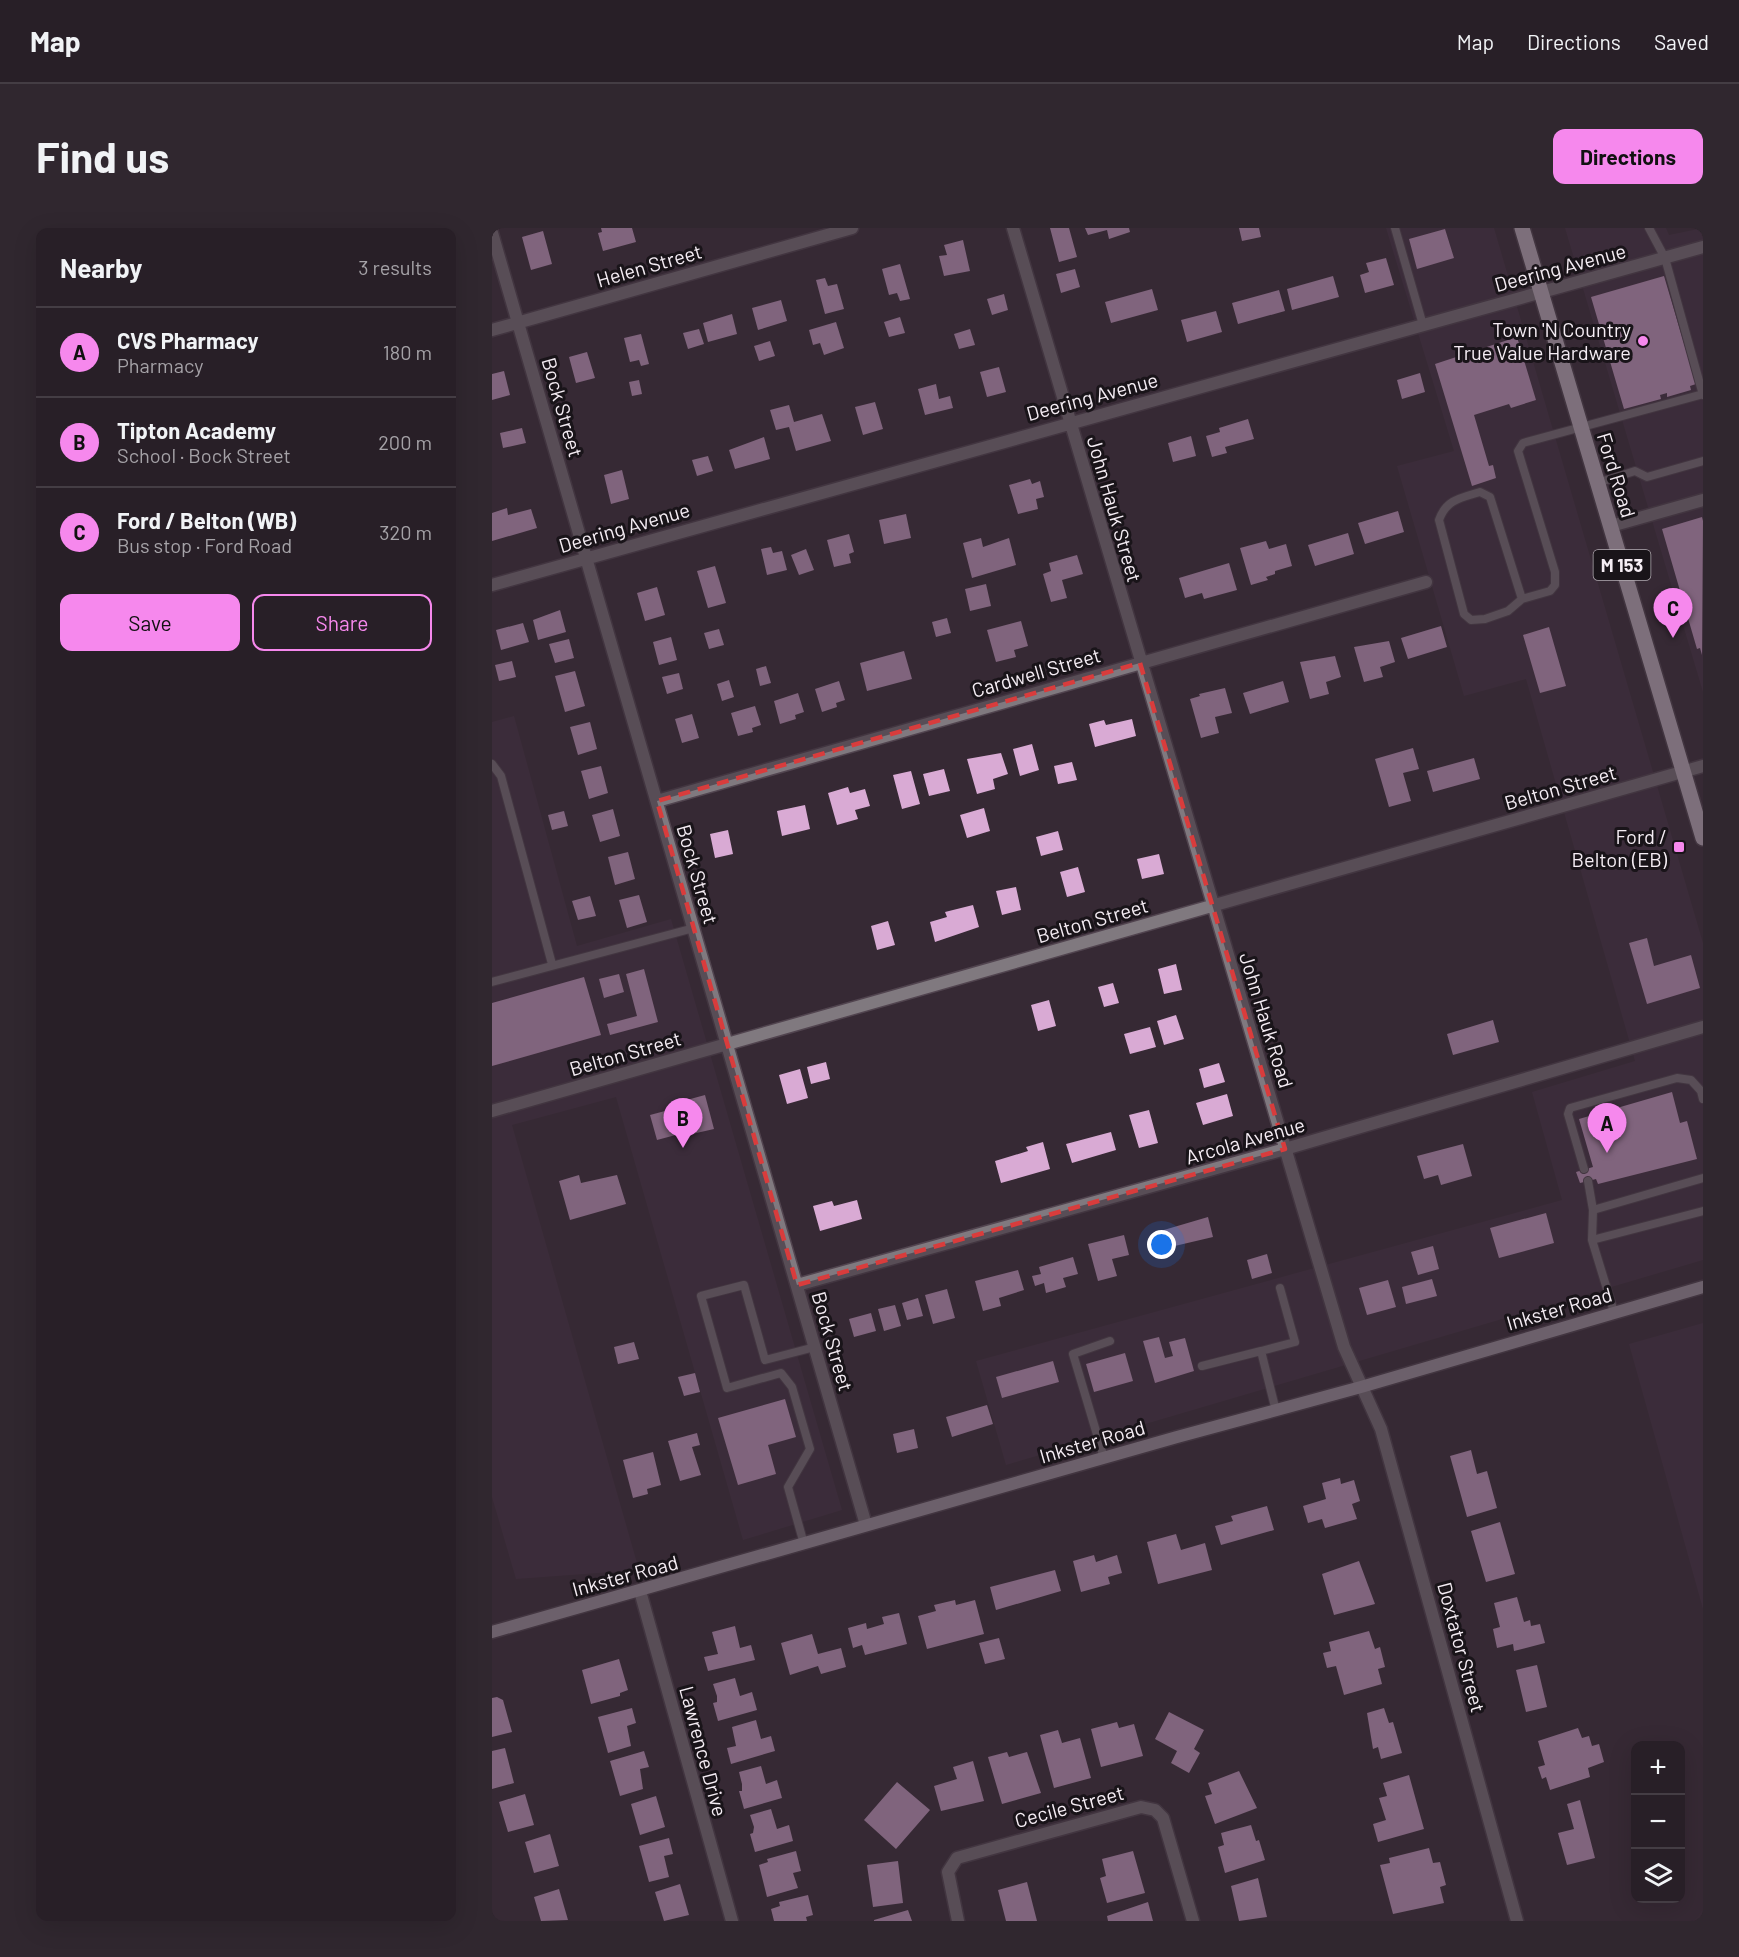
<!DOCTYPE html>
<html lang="en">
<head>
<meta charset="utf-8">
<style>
  :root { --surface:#281f27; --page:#30272f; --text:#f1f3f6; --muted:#a5a2a7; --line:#443d44; --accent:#f688ed }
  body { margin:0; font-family:Barlow,sans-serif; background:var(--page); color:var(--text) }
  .controls { position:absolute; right:18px; bottom:18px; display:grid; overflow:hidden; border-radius:12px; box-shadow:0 6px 24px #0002 }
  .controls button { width:54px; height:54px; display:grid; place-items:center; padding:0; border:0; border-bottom:2px solid var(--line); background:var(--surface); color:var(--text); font:30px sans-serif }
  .you { position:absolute; left:670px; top:1017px; width:21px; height:21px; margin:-15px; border:4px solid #fff; border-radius:50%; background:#1a73e8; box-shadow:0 0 0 9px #1a73e833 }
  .badge { display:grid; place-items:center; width:39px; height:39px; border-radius:50%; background:var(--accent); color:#111; font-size:20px; font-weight:700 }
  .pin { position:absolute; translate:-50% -50px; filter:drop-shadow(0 2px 3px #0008) }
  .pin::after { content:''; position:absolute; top:32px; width:21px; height:18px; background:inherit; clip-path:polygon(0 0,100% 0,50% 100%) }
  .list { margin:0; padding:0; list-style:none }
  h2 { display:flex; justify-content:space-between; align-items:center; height:78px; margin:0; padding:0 24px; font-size:26px }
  h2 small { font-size:20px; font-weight:400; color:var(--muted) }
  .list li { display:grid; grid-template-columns:39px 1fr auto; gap:18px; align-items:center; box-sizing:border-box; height:90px; padding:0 24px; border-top:2px solid var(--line) }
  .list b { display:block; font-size:22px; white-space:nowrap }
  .list p { margin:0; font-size:20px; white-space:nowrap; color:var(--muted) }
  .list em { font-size:20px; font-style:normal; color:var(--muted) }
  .actions { display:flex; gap:12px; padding:18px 24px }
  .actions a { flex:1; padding:14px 0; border:2px solid var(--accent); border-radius:12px; text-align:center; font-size:21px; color:var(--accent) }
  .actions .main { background:var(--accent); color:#111 }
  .icon { flex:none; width:33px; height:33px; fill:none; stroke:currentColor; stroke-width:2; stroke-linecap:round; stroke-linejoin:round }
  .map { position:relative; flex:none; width:1211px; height:1693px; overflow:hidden; border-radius:12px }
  header { display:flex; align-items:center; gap:36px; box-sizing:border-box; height:84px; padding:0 30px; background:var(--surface); border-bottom:2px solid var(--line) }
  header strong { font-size:28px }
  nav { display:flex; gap:33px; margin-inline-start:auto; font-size:21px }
  .intro { display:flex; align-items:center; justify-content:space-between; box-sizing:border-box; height:144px; padding:0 36px }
  h1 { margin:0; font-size:42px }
  .button { padding:15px 27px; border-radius:12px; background:var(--accent); color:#111; font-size:21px; font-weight:700 }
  main { display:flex; gap:36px; padding:0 36px }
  aside { flex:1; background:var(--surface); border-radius:12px; box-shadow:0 6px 24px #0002 }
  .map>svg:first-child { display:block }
</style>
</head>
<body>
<header>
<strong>Map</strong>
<nav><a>Map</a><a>Directions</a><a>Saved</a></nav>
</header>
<div class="intro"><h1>Find us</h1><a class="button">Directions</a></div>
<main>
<aside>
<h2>Nearby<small>3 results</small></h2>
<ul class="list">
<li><span class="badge">A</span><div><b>CVS Pharmacy</b><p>Pharmacy</p></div><em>180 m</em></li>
<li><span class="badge">B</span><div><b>Tipton Academy</b><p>School · Bock Street</p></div><em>200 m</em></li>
<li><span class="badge">C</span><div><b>Ford / Belton (WB)</b><p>Bus stop · Ford Road</p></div><em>320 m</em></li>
</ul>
<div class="actions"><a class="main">Save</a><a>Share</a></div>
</aside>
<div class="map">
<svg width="1211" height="1693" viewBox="0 0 1211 1693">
  <rect width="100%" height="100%" fill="#362934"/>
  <path fill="#423040" d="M894,0H1002L1211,715V1032L514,1237L484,1133L1070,972L1040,864L1143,833L1034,451L972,468L905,238L962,223Z
    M1073,0H1174L1177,7L1211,0V464Z
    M22,488L85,718L179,691L350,1282L251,1312L124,869L20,897L147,1342L24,1351L0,1269V494Z
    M1211,1095V1381L1137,1116Z"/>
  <path fill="#d9aad4" d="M109,0H140L144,14L111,23L106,5L110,4Z
    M558,0H577L585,29L567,34Z
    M593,0H637L638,4L617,11L615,2L596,7Z
    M747,0H767L769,9L750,13Z
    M953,1L962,30L925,41L917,11Z
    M51,3L60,36L39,42L30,9Z
    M471,12L478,43L452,48L447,28L455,27L452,17Z
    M894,30L902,57L873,65L868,47L877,44L874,35Z
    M408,36L418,71L408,73L405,65L397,67L390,41Z
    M583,41L588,59L569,65L564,46Z
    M841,48L847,69L800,82L795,61Z
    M1172,48L1204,156L1198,158L1199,162L1175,169V165L1168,167L1169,171L1132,181L1099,69Z
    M333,50L336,58L345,56L352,81L333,86L324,52Z
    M660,61L666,82L619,95L613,74Z
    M787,62L793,83L746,96L740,75Z
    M512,66L516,82L500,87L495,71Z
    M289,72L295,93L266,102L260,80Z
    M724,83L730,104L695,114L689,92Z
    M240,86L245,106L216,114L211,95Z
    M408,89L413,105L397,109L392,94Z
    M344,94L352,120L332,127L328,115L321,117L317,102Z
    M207,101L212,116L196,121L191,105Z
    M478,101L483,117L467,121L462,106Z
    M149,106L157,136L149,138L147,132L138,134L132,110Z
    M1025,109L1044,172L1019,180L1017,176L982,187L997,238L1001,237L1004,250L980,258L943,136Z
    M278,113L283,128L267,133L262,118Z
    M95,124L103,150L84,155L77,129Z
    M507,139L514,164L495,169L488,144Z
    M12,143L18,167L0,172V146Z
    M928,145L933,164L910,171L905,152Z
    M147,152L150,166L140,168L137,154Z
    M444,156L447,171L458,168L461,180L433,187L426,161Z
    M383,174L391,201L371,207L363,179Z
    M297,177L302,194L330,186L339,213L304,223L297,199L284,202L278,182Z
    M756,191L762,211L733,219L735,225L720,229L714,208L728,204L727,200Z
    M30,200L34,215L11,220L8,205Z
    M699,208L704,228L681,234L676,215Z
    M272,209L278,231L243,241L237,222Z
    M216,228L221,243L205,248L200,232Z
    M130,242L137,271L119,276L112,247Z
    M538,251L540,256L548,253L552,269L544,271L546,281L526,286L517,257Z
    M15,280L16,287L39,281L45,300L0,313V285Z
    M906,283L912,304L873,316L866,295Z
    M414,286L419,310L392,316L387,292Z
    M1210,289L1211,293L1210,427L1208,420L1205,421L1170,301Z
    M856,305L862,326L823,338L816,317Z
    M357,306L362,324L357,326L359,335L342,339L335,312Z
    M489,310L491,319L517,310L524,337L480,350L471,315Z
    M774,313L777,321L794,316L800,338L783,343V346L774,349L776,352L759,357L748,320Z
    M279,319L281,325L290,323L295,342L275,347L269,321Z
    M314,321L322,342L307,347L299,327Z
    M585,327L591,346L570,352L575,370L559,374L551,346L559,343L557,335Z
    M737,335L745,362L712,371L710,365L693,370L687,350Z
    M223,338L234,375L216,380L205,343Z
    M494,356L499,378L478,383L473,361Z
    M165,359L173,387L153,393L145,365Z
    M68,382L74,404L46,412L41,392Z
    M455,390L459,405L444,409L440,394Z
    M529,393L536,418L522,422L524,429L504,434L495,402Z
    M31,395L37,414L9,422L4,402Z
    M949,398L955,419L916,431L909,410Z
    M1057,399L1074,458L1048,465L1031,407Z
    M227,401L232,417L217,421L212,405Z
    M179,409L185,432L167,437L161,414Z
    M77,411L82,430L63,435L57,416Z
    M897,413L903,434L888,439L891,449L872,454L862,419Z
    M412,423L420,451L375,463L368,435Z
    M843,428L849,449L834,454L837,466L818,471L808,434Z
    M20,433L24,449L7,453L3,437Z
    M274,438L279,455L268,458L264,441Z
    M83,443L93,478L73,484L63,448Z
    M187,445L191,461L175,466L170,449Z
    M237,452L242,469L230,473L225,456Z
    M347,453L353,472L344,475L345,479L330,484L323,461Z
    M791,453L797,474L758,486L751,465Z
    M733,460L740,485L723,489L727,505L709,510L698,471L708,468L707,466Z
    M306,465L312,484L303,487L304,491L288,496L282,473Z
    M263,478L269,497L260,500L261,504L246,508L239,485Z
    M200,486L207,510L190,515L183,491Z
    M640,491L644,508L603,519L597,496L612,492L614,497Z
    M98,494L105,521L86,527L78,499Z
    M540,516L547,542L528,548L521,521Z
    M921,520L927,541L911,545L919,573L897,579L883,531Z
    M509,525L516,546L501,551L503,561L485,566L475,531Z
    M982,530L988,551L941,564L935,543Z
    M580,534L585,552L566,556L562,538Z
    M109,538L116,565L97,571L89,543Z
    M452,541L458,563L437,568L431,546Z
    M419,543L428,576L410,581L401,547Z
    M356,559L358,565L373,561L378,578L363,582L366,591L345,597L336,565Z
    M313,577L318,601L290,608L285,583Z
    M492,580L498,603L475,610L468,587Z
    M121,581L128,608L108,614L100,587Z
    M72,583L76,598L60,602L56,587Z
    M236,602L241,626L223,630L218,606Z
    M566,603L571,622L549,628L544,609Z
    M136,624L143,651L123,657L116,629Z
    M667,626L672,646L650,651L645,631Z
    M586,639L593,664L575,669L568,644Z
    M524,659L529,682L510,687L504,663Z
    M147,667L155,694L135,700L127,672Z
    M98,668L104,688L86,692L80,673Z
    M481,677L487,699L443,714L438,694L455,689L453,684Z
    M396,693L403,717L385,722L379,698Z
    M1155,710L1162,738L1199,727L1208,760L1155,776L1137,715Z
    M684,736L690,762L672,766L666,741Z
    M152,741L166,794L118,807L115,796L145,788L134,746Z
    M127,746L132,764L112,770L107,751Z
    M92,749L109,807L0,838V775Z
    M621,755L627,775L612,779L606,759Z
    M557,772L564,798L546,803L539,777Z
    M684,787L692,811L672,817L665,793Z
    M1001,792L1007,814L961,827L955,806Z
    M658,799L664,819L638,826L632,806Z
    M334,834L338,851L319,856L315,839Z
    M727,835L733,854L712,860L707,841Z
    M308,841L316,870L295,876L287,847Z
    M1180,864L1188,895L1195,893L1205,931L1106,956L1104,951L1088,955L1084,944L1101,939L1087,891Z
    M735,866L741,888L711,897L704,875Z
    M213,867L222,901L200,906L191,873Z
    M188,879L195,904L165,912L158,887Z
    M657,882L666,915L647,920L637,887Z
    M619,904L624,922L580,935L574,916Z
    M551,914L558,941L509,955L503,933L536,923L534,919Z
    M971,916L980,948L949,957L946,947L932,951L925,928Z
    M87,947L89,955L125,947L134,976L78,992L67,953Z
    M365,972L370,991L328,1003L321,978L340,973L342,978Z
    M1054,985L1062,1015L1007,1030L998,1000Z
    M716,989L721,1009L670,1021L665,1004Z
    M632,1007L637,1027L620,1031L625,1048L606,1053L596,1016Z
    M941,1018L947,1041L926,1047L919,1024Z
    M775,1026L780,1045L760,1051L755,1032Z
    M581,1029L586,1046L571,1050L574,1059L554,1065L552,1055L543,1058L540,1048L549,1046L547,1039Z
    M526,1042L532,1062L507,1070L509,1078L491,1083L483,1053Z
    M940,1051L945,1068L914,1076L910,1059Z
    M896,1052L904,1079L875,1087L867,1060Z
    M455,1061L463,1090L441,1096L433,1067Z
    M426,1070L431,1088L415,1092L410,1075Z
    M403,1077L409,1098L392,1103L386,1081Z
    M379,1085L384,1103L362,1109L357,1091Z
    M667,1109L673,1130L681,1128L677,1114L693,1110L702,1143L663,1155L651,1113Z
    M142,1114L147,1131L126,1136L122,1119Z
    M633,1125L641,1153L602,1164L594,1136Z
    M561,1133L567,1154L510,1170L504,1149Z
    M203,1145L208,1164L192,1168L186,1149Z
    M293,1171L304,1209L276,1217L284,1246L246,1257L226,1190Z
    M495,1177L501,1196L460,1209L454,1189Z
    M422,1201L426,1220L405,1225L401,1206Z
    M205,1205L208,1217L200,1219L209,1247L188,1253L176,1213Z
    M979,1222L985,1246L995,1243L1005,1280L975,1289L958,1228Z
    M161,1224L169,1257L155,1261L156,1266L141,1270L131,1232Z
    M848,1250L849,1256L862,1252L868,1273L860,1276L865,1291L833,1300L830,1291L816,1295L811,1278L834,1271L830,1255Z
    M775,1278L782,1302L729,1317L723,1298L741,1293L739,1288Z
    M1008,1294L1023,1346L994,1354L979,1303Z
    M684,1306L689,1322L713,1315L720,1342L666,1356L655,1314Z
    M602,1327L604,1334L625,1327L630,1345L616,1349L618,1356L589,1364L581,1333Z
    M867,1333L883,1376L842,1387L830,1346Z
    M563,1342L569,1363L504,1382L498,1359Z
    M1025,1369L1032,1394L1038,1392L1039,1398L1048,1396L1053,1415L1022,1423L1021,1416L1005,1420L1001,1401L1008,1399L1002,1375Z
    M463,1372L464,1377L483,1372L492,1406L435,1421L426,1388L444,1383L442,1377Z
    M407,1385L415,1416L373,1427L370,1417L361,1420L356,1400L374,1395L375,1401L392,1396L390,1389Z
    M243,1398L248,1420L259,1417L263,1432L216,1443L212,1429L226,1426L220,1404Z
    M877,1403L883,1421L888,1419L893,1439L886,1441L890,1456L852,1467L844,1438L835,1440L831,1425L839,1423L837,1414Z
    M320,1406L326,1426L349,1420L354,1439L329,1446L326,1438L298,1447L289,1415Z
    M507,1410L513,1431L493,1436L487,1415Z
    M127,1431L136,1462L128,1465V1468L99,1476L90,1442Z
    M1045,1437L1055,1479L1034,1484L1024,1442Z
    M243,1450L248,1468L260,1464L265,1482L226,1493L221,1475L225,1474V1468L221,1456Z
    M5,1469L11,1472L20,1504L0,1509V1470Z
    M140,1480L144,1495L135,1498L139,1518L116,1525L106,1489Z
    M892,1480L897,1495L901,1494L910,1525L889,1531L886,1519L881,1521L875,1485Z
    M677,1484L712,1502L702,1521L708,1525L697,1545L679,1535L685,1523L663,1511Z
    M264,1492L269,1511L279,1508L283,1523L239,1536L235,1520L244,1518L240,1499Z
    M625,1494L627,1500L642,1496L651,1528L609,1539L599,1501Z
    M1086,1500L1090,1510L1097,1508L1100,1518L1107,1516L1112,1534L1096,1540L1098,1549L1058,1562L1054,1549L1050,1551L1046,1539L1053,1537L1046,1513Z
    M566,1502L570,1515L588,1510L599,1550L562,1560L548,1507Z
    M13,1520L22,1555L0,1561V1523Z
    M152,1523L157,1539L148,1541L151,1561L128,1568L118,1533Z
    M515,1524L517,1529L535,1524L549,1565L510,1576L496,1529Z
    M481,1533L492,1573L449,1583L442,1558L465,1551L461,1539Z
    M269,1538L274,1556L285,1552L290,1570L252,1581L247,1563H250V1556L247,1544Z
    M747,1543L765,1580L723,1596L713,1568L720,1566L716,1555Z
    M917,1547L932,1601L886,1614L881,1596L894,1592L887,1570L895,1568L891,1555Z
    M405,1554L438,1582L404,1621L372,1592Z
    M33,1566L42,1597L16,1604L7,1574Z
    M164,1568L173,1599L148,1607L139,1576Z
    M1088,1572L1103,1630L1075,1637L1066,1605L1082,1601L1075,1576Z
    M279,1581L285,1601L297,1597L301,1613L263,1624L258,1606L261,1605L262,1599L258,1587Z
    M759,1597L764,1613L767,1612L773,1632L733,1645L726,1619L732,1617L729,1605Z
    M58,1606L67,1638L42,1645L33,1614Z
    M177,1610L181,1626L172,1628L177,1649L157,1654L147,1618Z
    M937,1620L941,1635L948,1634L954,1657L948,1659L952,1675L901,1686L888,1637L898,1635L897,1630Z
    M304,1623L309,1643L301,1645L306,1660L275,1669L267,1637L276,1634L275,1631Z
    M641,1623L653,1665L615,1675L608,1650L614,1648L610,1631Z
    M406,1633L411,1675L381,1679L375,1637Z
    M766,1650L775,1689L747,1693L739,1658Z
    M535,1654L545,1693H514L506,1662Z
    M188,1656L197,1687L172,1693L163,1664Z
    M67,1661L76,1692L49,1693L42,1669Z
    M316,1667L321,1687L314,1689L315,1693H282L279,1681L288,1678L287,1674Z
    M656,1674L661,1693H616L615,1688Z
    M416,1682L420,1693H382V1692Z"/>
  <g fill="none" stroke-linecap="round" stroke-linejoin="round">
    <defs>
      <path id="service" d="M903,0L931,97
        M1157,0L1173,30L1211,167
        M1105,255L1143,243L1155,249L1211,233
        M1030,371L998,269L988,264C968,270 954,272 947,292L972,386L979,392L993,391L1016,383L1030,371L1058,363L1063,357V344L1026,223L1031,215L1211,166
        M0,536L9,548L60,736
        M0,754L202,700
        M1092,941L1076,886L1078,880L1185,850L1199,852L1209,863L1211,871
        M1096,953L1101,982L1100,1012L1122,1084
        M1101,982L1211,950
        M1100,1012L1211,983
        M769,1123L803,1114L788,1060
        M710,1138L769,1123L784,1183
        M612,1230L581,1126L618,1113
        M312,1316L296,1259L318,1221L300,1159L289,1145L235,1160L209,1068L252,1057L273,1132L323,1119"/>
      <path id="minor" d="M521,0L852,1119L889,1201L1025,1693
        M0,5L374,1297
        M0,102L360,0
        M1119,298L1211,272
        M0,357L1211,19
        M165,573L934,354
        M0,883L1211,538
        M305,1057L793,921L1211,799
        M148,1363L240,1693
        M466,1693L456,1644L465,1630L649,1579L663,1582L671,1590L701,1693"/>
      <path id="secondary" d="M0,1404L685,1209L869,1159L1211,1059"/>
      <path id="primary" d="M1030,0L1211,610"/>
    </defs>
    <use href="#service" stroke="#51444f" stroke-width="10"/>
    <use href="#minor" stroke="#51444f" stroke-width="15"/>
    <use href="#secondary" stroke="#51444f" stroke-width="15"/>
    <use href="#primary" stroke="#51444f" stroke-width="18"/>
    <use href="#service" stroke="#80797f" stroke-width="8"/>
    <use href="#minor" stroke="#80797f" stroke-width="12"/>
    <use href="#secondary" stroke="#aea3ad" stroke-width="12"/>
    <use href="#primary" stroke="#d2c4d0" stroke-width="15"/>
  </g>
  <path d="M0 0H1211V1693H0ZM648,435L793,921L305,1057L165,573Z" fill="#362934" fill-opacity=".55" fill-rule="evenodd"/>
  <path fill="none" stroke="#d93c3c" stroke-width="4.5" stroke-dasharray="12 8" stroke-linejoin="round" d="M648,435L793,921L305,1057L165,573Z"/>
  <g fill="#f688ed" stroke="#191419" stroke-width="2">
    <circle cx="1151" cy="113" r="6"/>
    <rect x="1181" y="613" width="12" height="12" rx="3"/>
  </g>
  <g text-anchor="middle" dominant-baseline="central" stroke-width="6" stroke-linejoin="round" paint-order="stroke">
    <rect fill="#191419" stroke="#b3acb2" stroke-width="1.5" x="1101.5" y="322" width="57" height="30" rx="4.5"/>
    <g font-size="18" font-weight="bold" fill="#f5edf4">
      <text x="1130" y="337">M 153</text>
    </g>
    <g font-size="20" fill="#f5edf4" stroke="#191419">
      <text transform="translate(157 37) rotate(-16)">Helen Street</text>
      <text transform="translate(1068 39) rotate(-15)">Deering Avenue</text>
      <text transform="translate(600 168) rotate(-15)">Deering Avenue</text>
      <text transform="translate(71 179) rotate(74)">Bock Street</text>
      <text transform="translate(1125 247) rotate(73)">Ford Road</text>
      <text transform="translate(623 281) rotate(74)">John Hauk Street</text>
      <text transform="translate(132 299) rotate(-16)">Deering Avenue</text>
      <text transform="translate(544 444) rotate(-16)">Cardwell Street</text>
      <text transform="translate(1068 559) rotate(-16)">Belton Street</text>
      <text transform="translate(206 646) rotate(74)">Bock Street</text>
      <text transform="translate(600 692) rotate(-16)">Belton Street</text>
      <text transform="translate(775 792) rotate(73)">John Hauk Road</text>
      <text transform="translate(133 825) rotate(-16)">Belton Street</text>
      <text transform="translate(753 912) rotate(-16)">Arcola Avenue</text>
      <text transform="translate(1067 1080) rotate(-16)">Inkster Road</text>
      <text transform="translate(341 1113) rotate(74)">Bock Street</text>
      <text transform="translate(600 1213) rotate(-16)">Inkster Road</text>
      <text transform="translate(133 1347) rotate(-15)">Inkster Road</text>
      <text transform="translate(970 1419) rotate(75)">Doxtator Street</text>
      <text transform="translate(212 1523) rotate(75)">Lawrence Drive</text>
      <text transform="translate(577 1578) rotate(-15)">Cecile Street</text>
    </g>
    <g font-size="20" fill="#f5edf4" stroke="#191419" text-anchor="end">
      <text x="1139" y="101">Town 'N Country<tspan x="1139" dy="23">True Value Hardware</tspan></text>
      <text x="1175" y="608">Ford /<tspan x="1175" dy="23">Belton (EB)</tspan></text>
    </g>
  </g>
</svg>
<div class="controls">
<button>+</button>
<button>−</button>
<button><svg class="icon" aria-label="layers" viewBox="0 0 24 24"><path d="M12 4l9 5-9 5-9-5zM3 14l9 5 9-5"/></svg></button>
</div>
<div class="you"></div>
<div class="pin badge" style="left:1115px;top:925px">A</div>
<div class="pin badge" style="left:191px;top:920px">B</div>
<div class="pin badge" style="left:1181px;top:410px">C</div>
</div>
</main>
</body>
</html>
